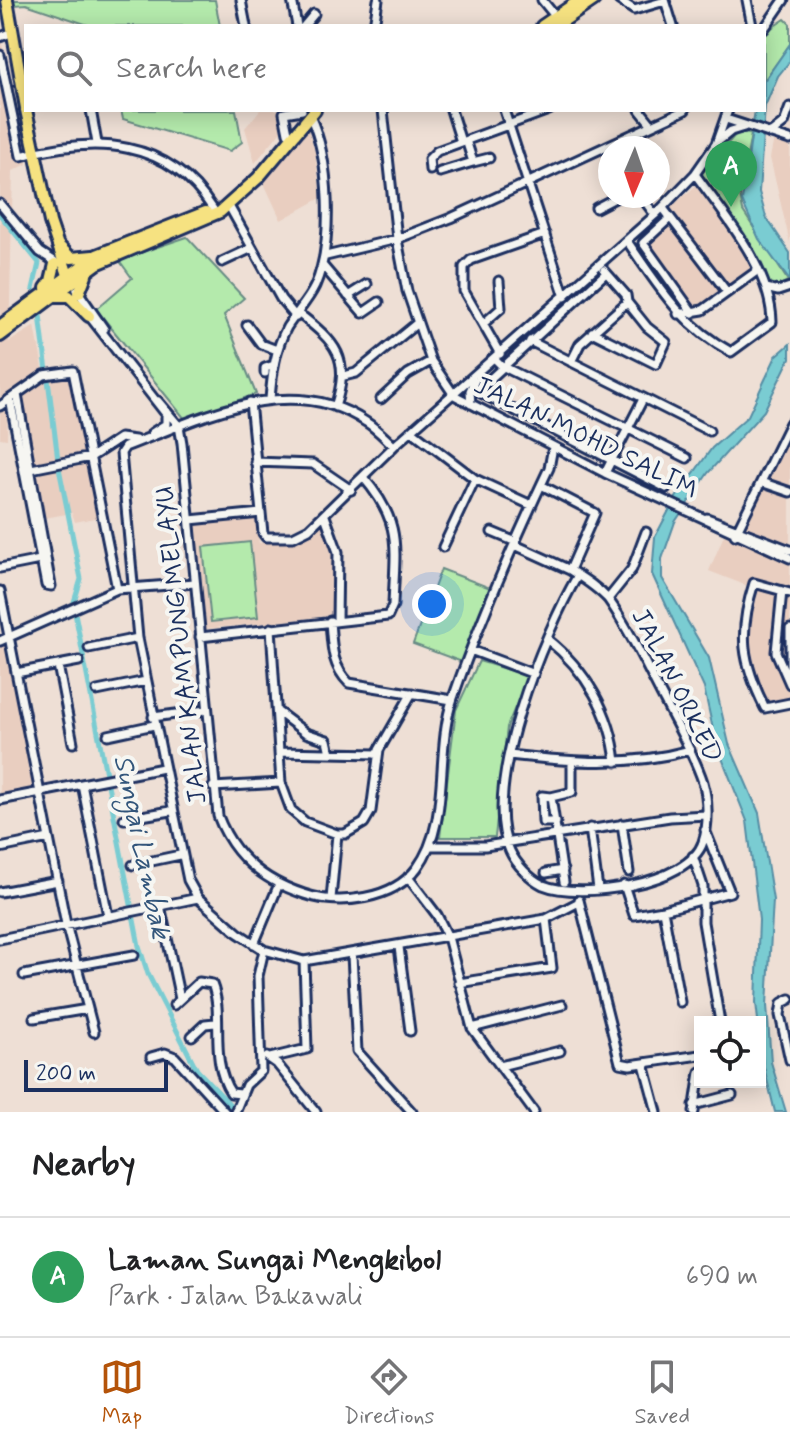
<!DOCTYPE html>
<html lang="en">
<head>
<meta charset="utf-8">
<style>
  :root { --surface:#fff; --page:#f2f2f2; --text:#202124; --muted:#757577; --line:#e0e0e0; --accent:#b45309 }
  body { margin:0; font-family:Mynerve,sans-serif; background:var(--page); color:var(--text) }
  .controls { position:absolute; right:24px; bottom:24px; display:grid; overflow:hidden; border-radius:0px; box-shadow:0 4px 20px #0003 }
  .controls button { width:72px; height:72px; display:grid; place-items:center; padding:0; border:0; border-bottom:2px solid var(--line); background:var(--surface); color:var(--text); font:40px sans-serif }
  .compass { position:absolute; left:598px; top:136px; width:72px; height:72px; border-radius:50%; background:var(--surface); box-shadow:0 4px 20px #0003; rotate:182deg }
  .scale { position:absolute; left:24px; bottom:20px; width:144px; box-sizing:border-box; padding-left:8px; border:4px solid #1b2f5e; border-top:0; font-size:22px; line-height:28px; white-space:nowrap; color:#1b2f5e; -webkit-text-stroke:6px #f6f6f2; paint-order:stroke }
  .you { position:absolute; left:432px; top:604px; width:28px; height:28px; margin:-20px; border:6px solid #fff; border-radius:50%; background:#1a73e8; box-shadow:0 0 0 12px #1a73e833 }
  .badge { display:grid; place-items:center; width:52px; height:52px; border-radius:50%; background:var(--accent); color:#fff; font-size:26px; font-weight:700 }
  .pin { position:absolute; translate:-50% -66px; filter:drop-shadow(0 2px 4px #0008) }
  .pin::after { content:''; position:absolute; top:42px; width:28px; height:24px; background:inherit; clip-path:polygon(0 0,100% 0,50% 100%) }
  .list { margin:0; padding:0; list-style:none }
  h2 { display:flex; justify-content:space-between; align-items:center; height:104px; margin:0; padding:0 32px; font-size:34px }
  h2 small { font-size:26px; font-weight:400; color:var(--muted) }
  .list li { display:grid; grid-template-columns:52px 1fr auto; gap:24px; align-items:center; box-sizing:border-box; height:120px; padding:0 32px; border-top:2px solid var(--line) }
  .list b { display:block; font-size:30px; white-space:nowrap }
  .list p { margin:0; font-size:26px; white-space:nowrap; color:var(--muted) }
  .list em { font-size:26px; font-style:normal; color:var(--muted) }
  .icon { flex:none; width:44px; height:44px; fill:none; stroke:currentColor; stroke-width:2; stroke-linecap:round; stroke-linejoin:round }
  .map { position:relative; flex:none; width:790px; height:1112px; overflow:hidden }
  .search { position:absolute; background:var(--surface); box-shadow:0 4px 20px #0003; left:24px; right:24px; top:24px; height:88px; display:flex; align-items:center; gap:20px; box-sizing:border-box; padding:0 28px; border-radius:0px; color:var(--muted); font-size:30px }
  .sheet { height:224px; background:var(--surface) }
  nav { display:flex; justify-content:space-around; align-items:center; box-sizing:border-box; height:112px; border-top:2px solid var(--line); background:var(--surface); font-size:22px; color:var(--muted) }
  nav a { display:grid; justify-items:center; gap:4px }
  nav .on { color:var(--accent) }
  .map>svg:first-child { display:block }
</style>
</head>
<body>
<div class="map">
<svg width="790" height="1112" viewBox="0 0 790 1112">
  <rect width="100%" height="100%" fill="#eedfd5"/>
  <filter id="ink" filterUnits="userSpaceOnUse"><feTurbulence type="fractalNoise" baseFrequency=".0125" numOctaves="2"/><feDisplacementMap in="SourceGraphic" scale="16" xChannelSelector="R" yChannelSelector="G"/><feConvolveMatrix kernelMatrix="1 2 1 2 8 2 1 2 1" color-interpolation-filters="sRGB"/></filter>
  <g filter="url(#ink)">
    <path fill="#e9cec0" d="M0,34L27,164L13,171L9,342L35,326L44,373L70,368L104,516L75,522L72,513L39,519L15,398L8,403L7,439L0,438Z
      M260,110H298L255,163L245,128Z
      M308,129L315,152L321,198L281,220L263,181Z
      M774,138L790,142V243L770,158Z
      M698,184L755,271L702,308L690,311L636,237Z
      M790,428V547L741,527Z
      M255,512L259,543L304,538L324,524L333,540L334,616L205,629L194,520Z
      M724,535L790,563V705L763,710L748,679L742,657V629L750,587L709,571Z
      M10,634L41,790L0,798V639Z"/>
    <path fill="#b4eaac" stroke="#688c85" stroke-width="2" d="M14,0H215L220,26H91L26,4L15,5Z
      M785,19L790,24V44L764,81V33Z
      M121,110H236L242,142L230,151L123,119Z
      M737,133L751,134L740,195L743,211L788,281L776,287L770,285L703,180L702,172Z
      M187,237L244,298L224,315L256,394L185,419L96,309L132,278L119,260Z
      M250,542L258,617L211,622L203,547Z
      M441,569L493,589L462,662L413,644Z
      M479,661L528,676L507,727L495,837H440L456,710Z"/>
    <path fill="#7accd2" stroke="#548da4" stroke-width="2" d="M790,44V61L778,76L765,106L759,192L766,217L790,253V281L759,239L742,201L755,110H764V81Z
      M790,344V358L764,411L708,473L675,522L662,559V578L709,658L729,744L759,813L773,900L767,1005L771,1062L786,1112H775L763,1063L756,1003L759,920L747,821L716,743L704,688L652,574L655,537L675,499L712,448L748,416L776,356Z"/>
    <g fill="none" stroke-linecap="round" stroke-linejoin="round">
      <path stroke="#7accd2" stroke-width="5" d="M0,215L39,263L33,289
        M40,315L59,468L81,579L74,602
        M75,613L139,946L148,974L197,1070L237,1112"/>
      <defs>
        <path id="minor" d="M241,0L246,26
          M292,0L297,26
          M542,0L555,16
          M619,0L634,10L665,1
          M665,0L673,26
          M747,0L752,26
          M304,26L314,14
          M374,26L378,0
          M764,29L784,0
          M0,37L11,33
          M0,55L21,156C95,136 168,138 213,209
          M91,110L97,143
          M383,110L397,239L407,291L431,361L454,395L605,473L790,558
          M451,110L461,142
          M504,110L565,297
          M640,110L652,125
          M284,113L288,133
          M284,113L302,110
          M726,119L790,140
          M770,134L784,123L790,107
          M720,140L731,131L744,127
          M473,162L489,158
          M430,170L429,159L437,151L549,110
          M440,172L473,162L466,140
          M641,196L655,215
          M0,204L40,252L54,261
          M229,206L281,299L296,317
          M596,208L619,196
          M663,208L727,292
          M670,218L643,243L693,313
          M627,241C659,287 681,325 731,352L772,322C771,269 725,216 695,174
          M326,256L397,239L451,218L685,110
          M222,262L252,248
          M323,266L363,313L379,302
          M606,273L477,391L666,488
          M766,288L778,291L790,287
          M77,290L104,329
          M348,296L367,284
          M87,313L166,414V424L152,433
          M298,313C337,343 351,358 335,407
          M678,314L703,310L757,271
          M483,324L501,308L499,281
          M247,325L261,344L277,350
          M592,332L656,364L666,342L647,327L627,302
          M530,341L709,431
          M500,354L464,291V267L471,260L545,234
          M495,359L502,366L687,458
          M571,362L580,344L627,302L626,295L604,270
          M265,373V368L274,365
          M344,376L356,373L416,324
          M10,399L46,585L51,586L17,394
          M270,399C272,374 275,349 287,327C296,313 308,301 315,286C334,243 330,158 310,116
          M381,399L408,374L431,361
          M158,401L179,426L182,443L218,816C233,856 264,881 304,894C339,906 393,900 417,868C452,821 434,751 453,698C480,620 514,542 549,468L553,447
          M250,402L263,533L266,537H293L309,529L394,446L655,215L695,174L716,144L728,110
          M471,404L470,391L475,380
          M0,406L44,375L73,371L117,589
          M412,431L475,479L531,505
          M394,446C385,438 376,428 366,422C291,370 199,419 125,447L121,453L138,638L188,880L198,898L238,933L264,950L304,961L546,919L579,902
          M255,462L313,464L351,490
          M31,469L91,457L120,438L135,440
          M605,473L643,399
          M761,482L790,492
          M541,485L595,513L570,570
          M325,516L338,552L337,620
          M707,518L790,550
          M190,520L261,513
          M492,532L516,542
          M735,535L790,423
          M515,545L570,570C584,579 597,587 608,599C630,630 646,666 664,700C677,726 694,754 703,782C708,799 709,825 703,842C689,885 579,900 543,885C530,879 516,864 510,851C480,788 544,633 578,575
          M443,547L475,479
          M0,568L45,559
          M0,591L66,924L94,1032
          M782,591L776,652L790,684
          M790,593L754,583C738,633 742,662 765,708L790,703
          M608,599L632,569L646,532
          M330,621C332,645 331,665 349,683L452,700
          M271,628L281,783L291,810L305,822L337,834H345L364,823L371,811L379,750L412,693
          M200,637L388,616L393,605C395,547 403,523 363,477
          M547,639C586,670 611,713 616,762
          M0,641L117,589L195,583
          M89,648L138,638
          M473,651L534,674
          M58,665L73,743
          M16,673L79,661
          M790,683V629
          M97,691L146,681
          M278,712L306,733L327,740L330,753
          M153,717L206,710
          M108,735L154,725
          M279,752L378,754
          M509,755C571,762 629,767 690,750
          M82,784L108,916
          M213,787L281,783
          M551,797L542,796L543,822H556
          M0,800L163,768
          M124,819L171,811
          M622,824L629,872
          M590,828L598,889
          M430,846H485L670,817L706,815
          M0,848L49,838
          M693,856L703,886V922L720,1022
          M133,865L180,855
          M546,873L563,870
          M408,877L437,915L448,937L472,1028L534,1112
          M564,882L551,797L572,792V763
          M624,885L634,915L663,910L680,1002
          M0,892L58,881
          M331,899L337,834
          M579,900L620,1063L630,1065L700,1055
          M160,905L180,999
          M663,910L730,892L705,830
          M0,939L198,898
          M254,944L279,884
          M399,947L410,1031
          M352,955L357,1051L412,1112
          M24,975L134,955
          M459,983L552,968L546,919
          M790,999L782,1003L780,1015L790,1060
          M174,1005L199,982L212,984C225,1016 208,1058 231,1093L241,1094
          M34,1018L88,1009
          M472,1028L562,1005
          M192,1036L205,1024L215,1023
          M151,1057L165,1053L175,1057L225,1112
          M267,1057L277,1064L316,1112
          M270,1058L307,1049L304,961
          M644,1064L657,1112
          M500,1066L560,1051
          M694,1105L732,1095
          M235,1112L246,1085L261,1071L258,976L264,950
          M694,1112L700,1072"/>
        <path id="highway" d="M7,0L26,108
          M542,26L580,0
          M556,26L594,0
          M26,110L50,222L69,278
          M59,246L71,258L93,256
          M46,288L51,281L55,264
          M79,293L86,275
          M56,296H69L89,316
          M0,326L97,255L206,212
          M0,336L97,264L220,212L258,178L315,110"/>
      </defs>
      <use href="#minor" stroke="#1b2f5e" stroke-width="13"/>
      <use href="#highway" stroke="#1b2f5e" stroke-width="16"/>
      <use href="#minor" stroke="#f6f6f2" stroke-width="7"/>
      <use href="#highway" stroke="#f6e281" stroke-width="10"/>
    </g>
  </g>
  <g text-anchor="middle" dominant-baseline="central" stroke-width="8" stroke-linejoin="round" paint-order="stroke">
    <g font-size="26" fill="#1b2f5e" stroke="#f6f6f2">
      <text transform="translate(586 438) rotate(26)">JALAN MOHD SALIM</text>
      <text transform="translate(182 645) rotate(-96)">JALAN KAMPUNG MELAYU</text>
      <text transform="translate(676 686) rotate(63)">JALAN ORKED</text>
    </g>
    <g font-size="28" font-style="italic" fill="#33567b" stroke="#f6f6f2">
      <text transform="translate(141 847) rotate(78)">Sungai Lambak</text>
    </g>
  </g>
</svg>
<div class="controls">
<button><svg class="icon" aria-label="locate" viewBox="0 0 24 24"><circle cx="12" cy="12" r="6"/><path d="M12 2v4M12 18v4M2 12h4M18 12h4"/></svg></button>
</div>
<svg class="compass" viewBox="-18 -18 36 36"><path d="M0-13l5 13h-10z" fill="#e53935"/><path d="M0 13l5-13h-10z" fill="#757577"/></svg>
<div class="scale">200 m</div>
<div class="you"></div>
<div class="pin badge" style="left:731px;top:207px;background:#2e9e5b">A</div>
<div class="search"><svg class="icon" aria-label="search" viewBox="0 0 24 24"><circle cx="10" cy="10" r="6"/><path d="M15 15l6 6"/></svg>Search here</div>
</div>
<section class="sheet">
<h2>Nearby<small></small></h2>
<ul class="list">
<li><span class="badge" style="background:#2e9e5b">A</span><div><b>Laman Sungai Mengkibol</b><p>Park · Jalan Bakawali</p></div><em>690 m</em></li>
</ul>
</section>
<nav>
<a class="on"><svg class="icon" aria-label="map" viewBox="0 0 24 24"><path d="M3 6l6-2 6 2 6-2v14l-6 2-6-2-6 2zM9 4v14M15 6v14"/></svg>Map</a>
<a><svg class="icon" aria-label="directions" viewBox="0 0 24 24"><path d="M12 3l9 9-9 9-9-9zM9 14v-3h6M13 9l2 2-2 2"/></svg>Directions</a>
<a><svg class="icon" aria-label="saved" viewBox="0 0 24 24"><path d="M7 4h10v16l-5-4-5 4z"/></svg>Saved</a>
</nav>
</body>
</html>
